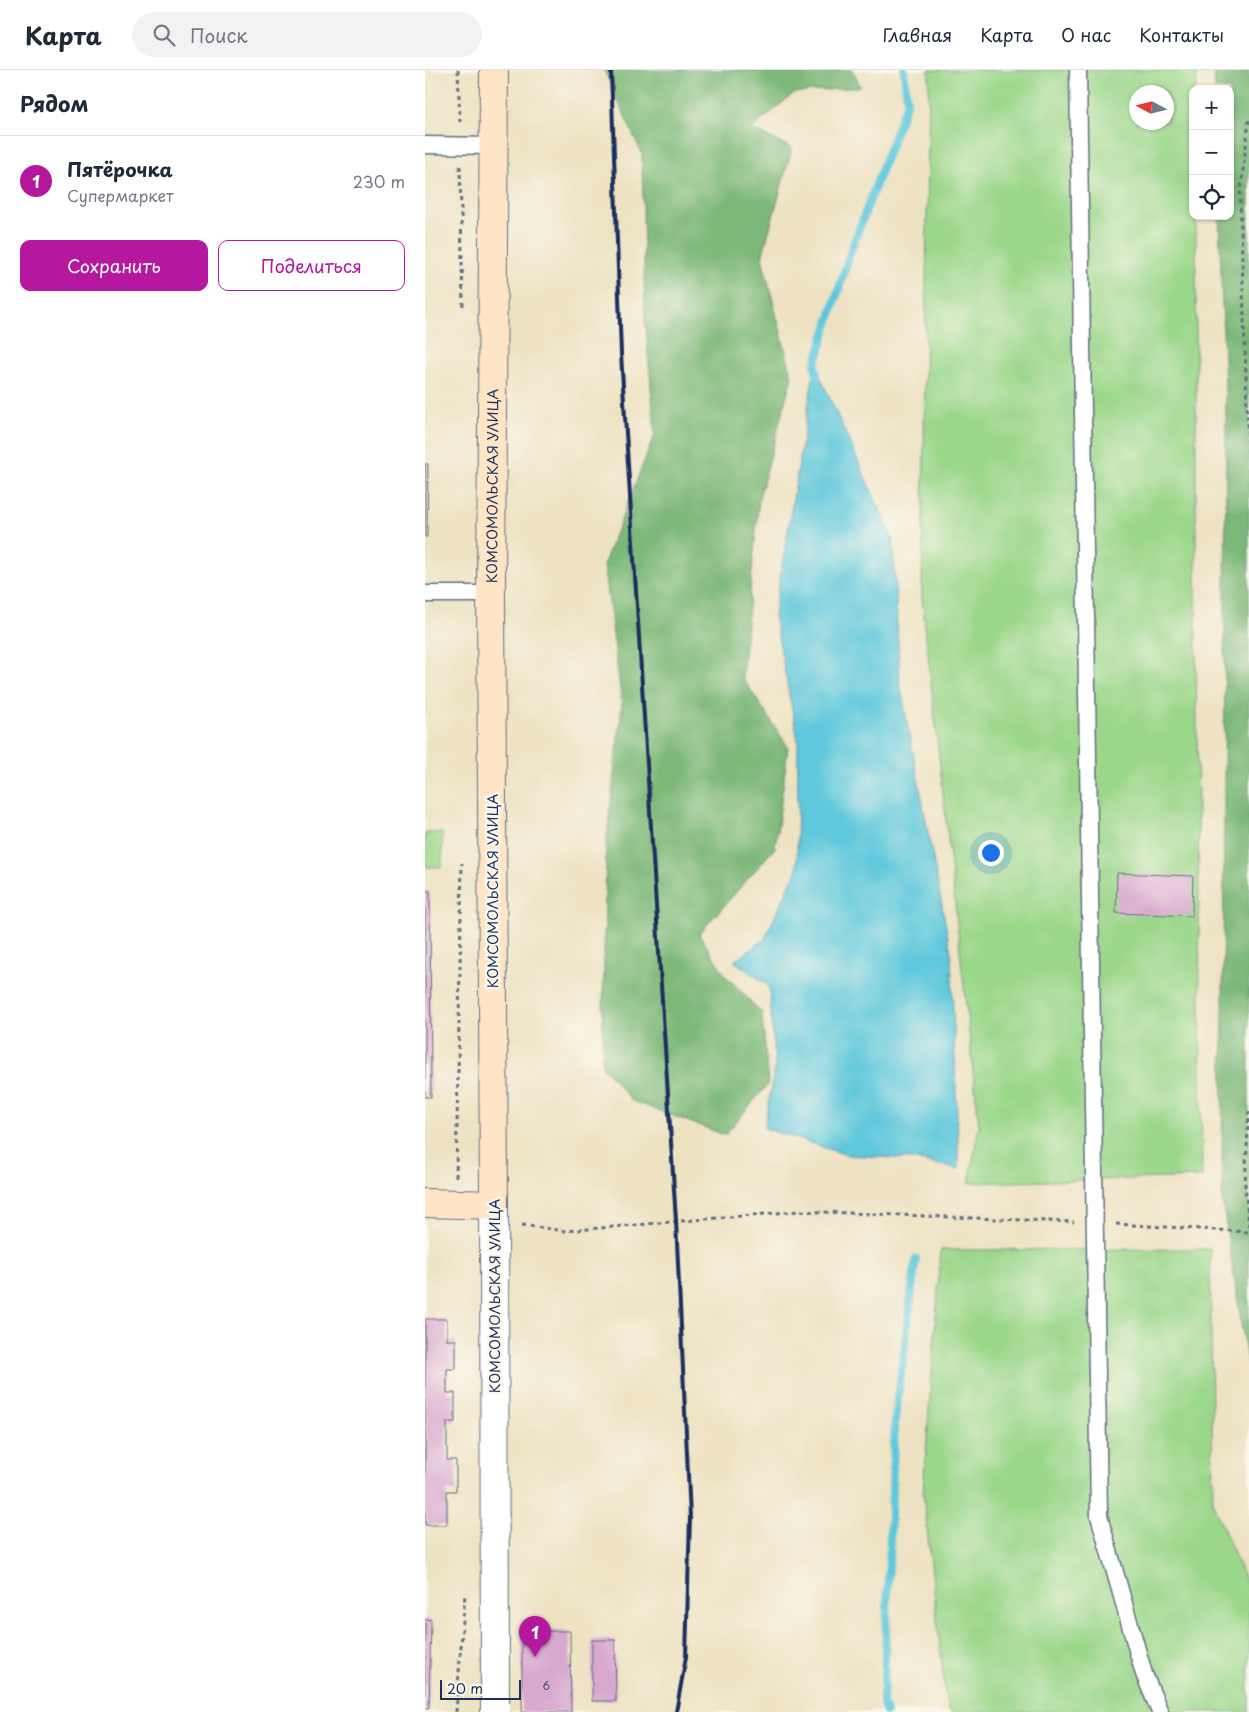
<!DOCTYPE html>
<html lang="ru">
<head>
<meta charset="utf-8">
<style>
  :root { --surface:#fff; --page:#f2f2f3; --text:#1f2937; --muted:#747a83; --line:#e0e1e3; --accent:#b5179e }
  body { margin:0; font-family:"Playpen Sans",sans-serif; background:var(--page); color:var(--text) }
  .controls { position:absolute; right:15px; top:15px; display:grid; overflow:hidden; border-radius:10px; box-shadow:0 1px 4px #0004 }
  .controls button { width:45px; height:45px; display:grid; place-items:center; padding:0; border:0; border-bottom:1px solid var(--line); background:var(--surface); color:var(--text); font:25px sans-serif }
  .compass { position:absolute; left:704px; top:15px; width:45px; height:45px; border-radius:50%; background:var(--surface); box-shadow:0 1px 4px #0004; rotate:277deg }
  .scale { position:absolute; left:15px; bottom:12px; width:81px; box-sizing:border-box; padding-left:5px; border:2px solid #1b2f5e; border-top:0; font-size:14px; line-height:18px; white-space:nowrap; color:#1b2f5e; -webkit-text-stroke:4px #fbf7ec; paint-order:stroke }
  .you { position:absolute; left:565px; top:782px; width:18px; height:18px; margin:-12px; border:4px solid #fff; border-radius:50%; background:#1a73e8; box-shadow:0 0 0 8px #1a73e833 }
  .badge { display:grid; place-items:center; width:32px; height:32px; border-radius:50%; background:var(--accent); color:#fff; font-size:16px; font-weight:700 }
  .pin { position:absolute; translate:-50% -41px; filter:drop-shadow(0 1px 2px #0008) }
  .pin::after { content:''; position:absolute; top:26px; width:18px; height:15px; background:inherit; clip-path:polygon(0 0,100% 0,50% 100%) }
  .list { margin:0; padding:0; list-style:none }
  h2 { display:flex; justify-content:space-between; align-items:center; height:65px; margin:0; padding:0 20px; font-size:21px }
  h2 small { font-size:16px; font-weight:400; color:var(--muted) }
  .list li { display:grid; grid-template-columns:32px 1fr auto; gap:15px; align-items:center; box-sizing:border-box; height:90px; padding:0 20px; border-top:1px solid var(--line) }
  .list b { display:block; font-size:19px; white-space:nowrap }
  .list p { margin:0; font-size:16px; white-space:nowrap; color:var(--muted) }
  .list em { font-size:16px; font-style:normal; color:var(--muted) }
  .actions { display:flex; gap:10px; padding:15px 20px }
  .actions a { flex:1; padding:11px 0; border:1px solid var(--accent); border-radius:10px; text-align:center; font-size:18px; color:var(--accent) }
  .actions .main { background:var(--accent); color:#fff }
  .icon { flex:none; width:28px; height:28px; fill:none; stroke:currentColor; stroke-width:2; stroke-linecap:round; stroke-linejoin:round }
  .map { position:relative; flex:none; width:824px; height:1642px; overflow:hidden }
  header { display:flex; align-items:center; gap:30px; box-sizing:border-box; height:70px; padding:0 25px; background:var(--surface); border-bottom:1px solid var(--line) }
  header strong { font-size:24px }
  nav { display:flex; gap:28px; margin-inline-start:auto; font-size:18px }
  .search { width:350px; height:45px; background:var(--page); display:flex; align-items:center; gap:12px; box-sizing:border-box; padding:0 18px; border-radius:28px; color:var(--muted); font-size:19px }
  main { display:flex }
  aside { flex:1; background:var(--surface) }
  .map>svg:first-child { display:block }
</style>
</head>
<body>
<header>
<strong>Карта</strong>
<div class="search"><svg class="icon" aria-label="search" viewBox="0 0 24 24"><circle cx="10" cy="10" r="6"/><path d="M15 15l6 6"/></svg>Поиск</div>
<nav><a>Главная</a><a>Карта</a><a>О нас</a><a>Контакты</a></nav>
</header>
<main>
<aside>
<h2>Рядом<small></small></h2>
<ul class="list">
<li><span class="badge">1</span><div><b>Пятёрочка</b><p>Супермаркет</p></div><em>230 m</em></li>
</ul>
<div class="actions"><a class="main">Сохранить</a><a>Поделиться</a></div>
</aside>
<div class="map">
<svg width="824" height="1642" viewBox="0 0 824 1642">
  <rect width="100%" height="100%" fill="#fbf7ec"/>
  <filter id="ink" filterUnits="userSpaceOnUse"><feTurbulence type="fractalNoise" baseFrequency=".02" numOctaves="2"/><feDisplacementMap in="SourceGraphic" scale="10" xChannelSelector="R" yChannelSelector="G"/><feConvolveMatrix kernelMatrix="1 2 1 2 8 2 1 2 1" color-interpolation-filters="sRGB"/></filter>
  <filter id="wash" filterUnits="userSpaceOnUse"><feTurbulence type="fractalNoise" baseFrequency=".0096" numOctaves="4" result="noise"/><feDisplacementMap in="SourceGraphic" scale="20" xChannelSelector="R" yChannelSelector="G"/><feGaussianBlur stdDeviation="1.12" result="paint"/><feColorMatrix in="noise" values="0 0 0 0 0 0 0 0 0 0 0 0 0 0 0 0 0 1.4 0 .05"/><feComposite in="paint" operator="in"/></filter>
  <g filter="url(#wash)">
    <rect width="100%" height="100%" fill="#ede2c2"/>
    <path fill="#9bd78b" stroke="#5b8374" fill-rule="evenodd" d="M504,0H771V19H768V146H771V578L777,1107L544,1113L554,1055L497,529ZM712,22H742V52H712Z
      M0,763H17V797H0Z
      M785,1179L788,1434L824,1519V1642H525L521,1630L498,1422L516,1180Z"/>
    <path fill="#7cb877" stroke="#4c746a" d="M179,0H427L436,17L369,23L327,59L367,78L337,187L367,307L334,428L317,607L363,677L350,778L274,864L300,905L337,943L343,1014L300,1065L207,1031L177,996L181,775L197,635L179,493L230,364L220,247L217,84Z
      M789,0H824V1304L797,1129L801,347L794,146H805V19H790Z"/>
    <path fill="#5fc8dc" stroke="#3d7c9d" d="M390,295L468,469L475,614L526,883L534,1099L486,1089L422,1085L339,1058L350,995L344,916L309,891L339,870L372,799L373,671L349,545Z"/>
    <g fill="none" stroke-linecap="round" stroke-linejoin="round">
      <path stroke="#5fc8dc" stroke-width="8" d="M392,305L390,295L425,183L482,32L479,0
        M461,1642L458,1633L470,1350L491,1189"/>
    </g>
    <g id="blocks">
      <path fill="#d8a8d0" d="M0,394H3L2,467H0Z
        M692,803L768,806L767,846L691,843Z
        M0,821H5L6,1027H0Z
        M0,1249H22V1270H31V1299H22V1323H30V1352H22V1390H31V1421H22V1455H0Z
        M0,1549L6,1550L4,1638H0Z
        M97,1561H145L146,1642H97Z
        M167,1570H190L191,1631H167Z"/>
    </g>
  </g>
  <g filter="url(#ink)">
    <use href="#blocks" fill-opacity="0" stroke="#646e81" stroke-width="1"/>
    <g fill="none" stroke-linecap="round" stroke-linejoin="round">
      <defs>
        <path id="lane" d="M653,0L674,1446L719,1604L735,1642
          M0,75L69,76
          M0,524H66"/>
        <path id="street" d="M69,1135L70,1642"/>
        <g id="secondary">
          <path id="s1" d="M0,1133L69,1135L66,524L69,0"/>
        </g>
      </defs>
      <use href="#lane" stroke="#646e81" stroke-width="19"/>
      <use href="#street" stroke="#646e81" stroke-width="30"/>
      <use href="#secondary" stroke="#646e81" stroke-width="30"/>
      <path stroke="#646e81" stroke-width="3" stroke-dasharray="4 4" stroke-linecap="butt" d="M33,0L35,54
        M824,50L815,127L824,397
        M35,96L38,237
        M824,1041L820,1114L824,1156
        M31,1107L37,793
        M691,1154L824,1162
        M97,1155L140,1161L374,1141L649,1152
        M31,1642L40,1523"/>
      <use href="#lane" stroke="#fff" stroke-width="16"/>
      <use href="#street" stroke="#fff" stroke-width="28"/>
      <use href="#secondary" stroke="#fde5c5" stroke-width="28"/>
      <path stroke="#1b2f5e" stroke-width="4" d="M186,0L196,284L251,1151L265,1447L261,1587L251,1642"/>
    </g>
  </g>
  <g text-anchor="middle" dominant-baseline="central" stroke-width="5" stroke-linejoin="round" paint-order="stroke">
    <g font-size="11" fill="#4a4d7a">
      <text x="121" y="1615">6</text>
    </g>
    <g font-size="14" fill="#1b2f5e" stroke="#fbf7ec">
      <text stroke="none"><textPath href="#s1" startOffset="788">КОМСОМОЛЬСКАЯ УЛИЦА</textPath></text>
      <text transform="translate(67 821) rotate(-90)">КОМСОМОЛЬСКАЯ УЛИЦА</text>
      <text transform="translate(69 1226) rotate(-90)">КОМСОМОЛЬСКАЯ УЛИЦА</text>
    </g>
  </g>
</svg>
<div class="controls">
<button>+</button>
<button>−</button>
<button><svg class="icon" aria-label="locate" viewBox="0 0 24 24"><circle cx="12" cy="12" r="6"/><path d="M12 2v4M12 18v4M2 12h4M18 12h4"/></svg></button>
</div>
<svg class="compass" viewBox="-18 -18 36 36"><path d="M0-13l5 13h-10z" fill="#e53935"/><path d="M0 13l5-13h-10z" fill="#747a83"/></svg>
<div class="scale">20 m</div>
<div class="you"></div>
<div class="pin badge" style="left:110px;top:1587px">1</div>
</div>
</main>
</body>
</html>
